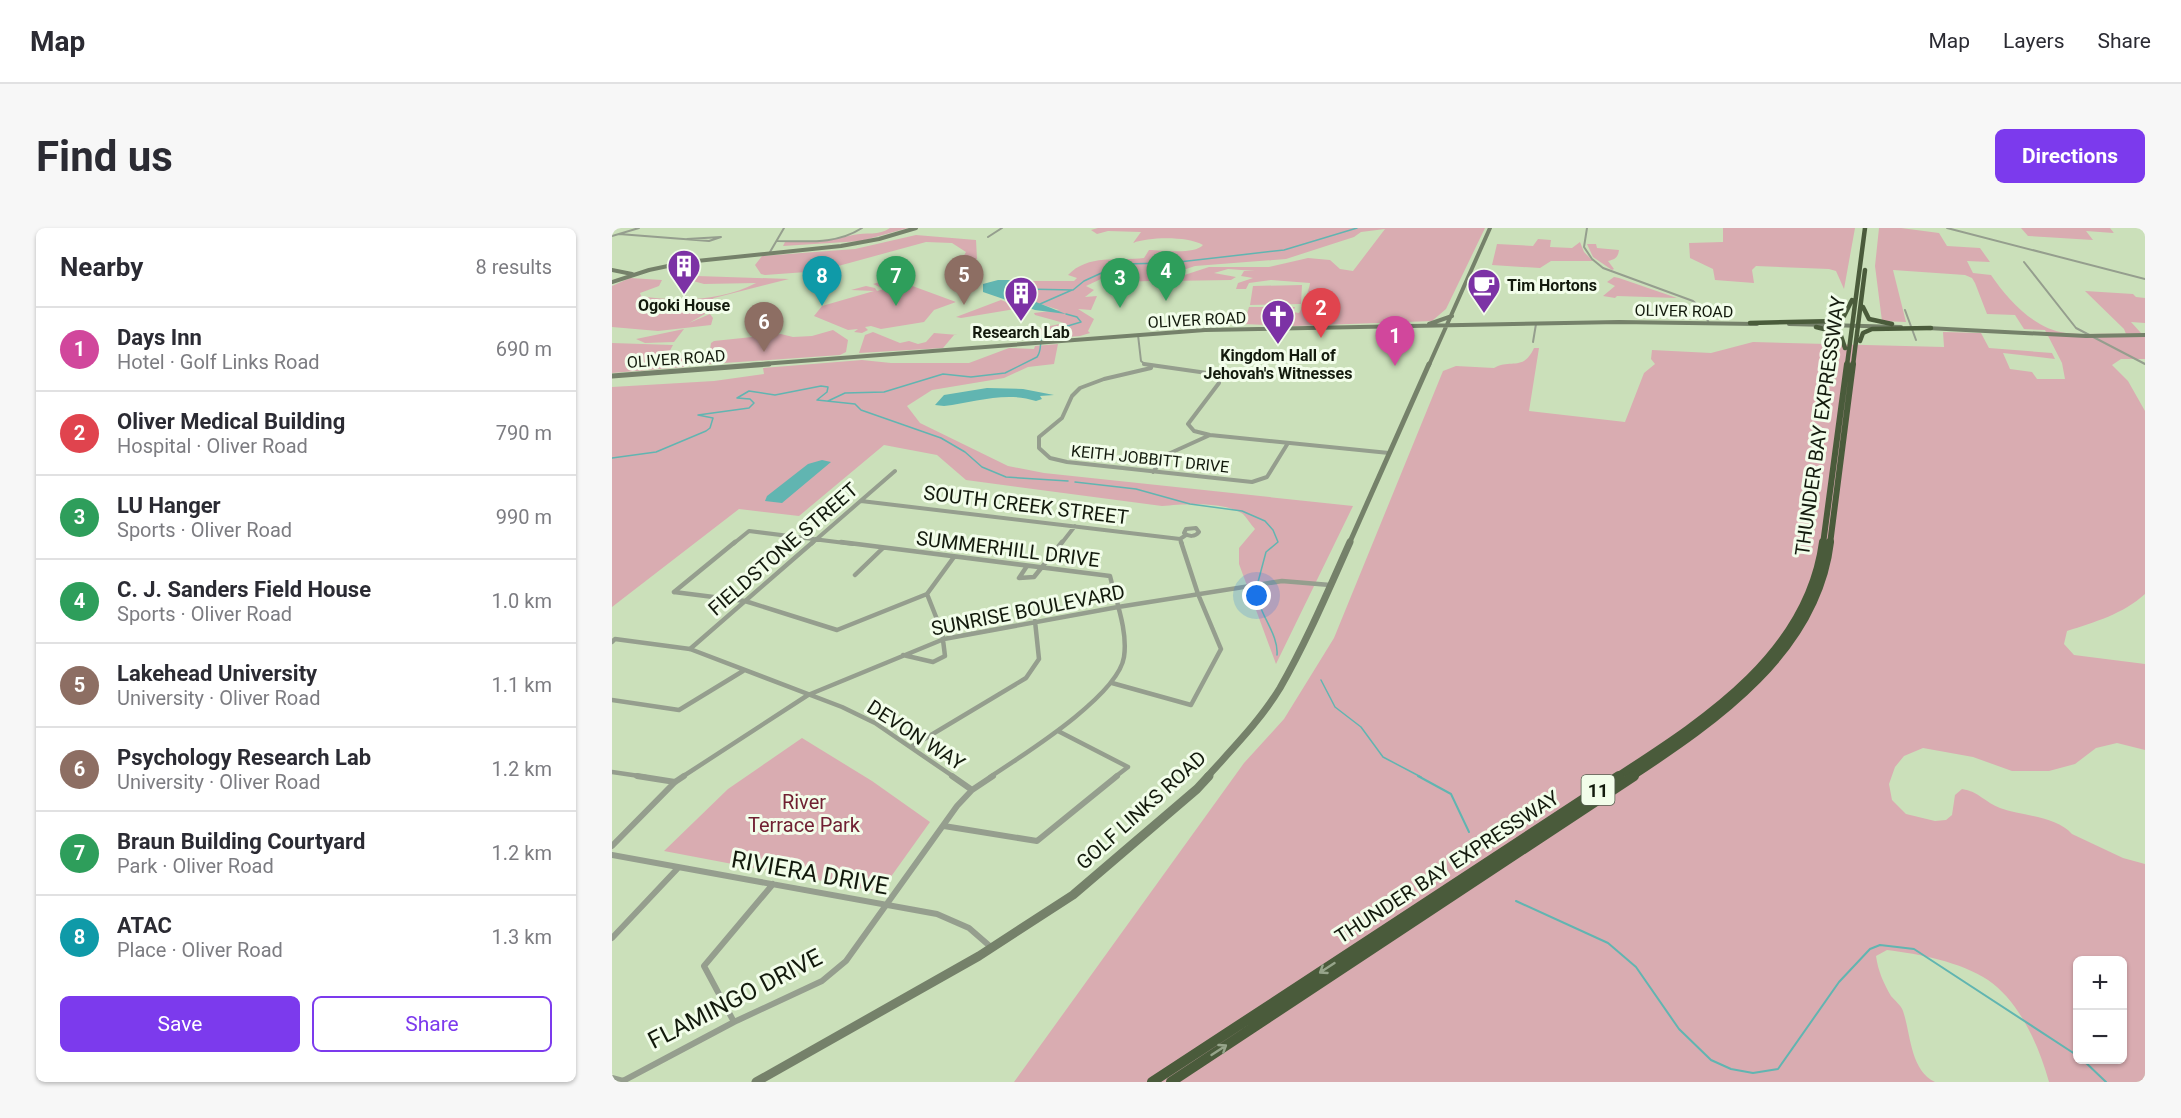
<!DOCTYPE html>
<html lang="en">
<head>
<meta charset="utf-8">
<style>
  :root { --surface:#fff; --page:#f7f7f7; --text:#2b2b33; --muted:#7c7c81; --line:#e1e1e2; --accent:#7c3aed }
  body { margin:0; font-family:Roboto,sans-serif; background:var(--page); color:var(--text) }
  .controls { position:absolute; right:18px; bottom:18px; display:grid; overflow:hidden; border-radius:9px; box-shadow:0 2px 4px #0004 }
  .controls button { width:54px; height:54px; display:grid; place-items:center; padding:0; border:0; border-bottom:2px solid var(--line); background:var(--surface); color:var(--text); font:30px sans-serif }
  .you { position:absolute; left:645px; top:368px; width:21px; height:21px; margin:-15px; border:4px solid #fff; border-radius:50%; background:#1a73e8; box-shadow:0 0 0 9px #1a73e833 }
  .badge { display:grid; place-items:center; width:39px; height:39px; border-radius:50%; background:var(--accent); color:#fff; font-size:20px; font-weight:700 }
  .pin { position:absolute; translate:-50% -50px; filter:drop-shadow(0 2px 3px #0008) }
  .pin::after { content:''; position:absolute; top:32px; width:21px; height:18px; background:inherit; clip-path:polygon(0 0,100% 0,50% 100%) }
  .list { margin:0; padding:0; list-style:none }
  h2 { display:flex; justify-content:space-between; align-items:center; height:78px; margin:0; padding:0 24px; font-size:26px }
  h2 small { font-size:20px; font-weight:400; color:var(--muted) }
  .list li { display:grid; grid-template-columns:39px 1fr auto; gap:18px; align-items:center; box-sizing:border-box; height:84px; padding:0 24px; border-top:2px solid var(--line) }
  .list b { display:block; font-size:22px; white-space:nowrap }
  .list p { margin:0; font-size:20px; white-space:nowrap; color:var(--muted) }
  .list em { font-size:20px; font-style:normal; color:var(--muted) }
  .actions { display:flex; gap:12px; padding:18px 24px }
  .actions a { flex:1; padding:14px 0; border:2px solid var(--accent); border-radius:9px; text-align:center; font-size:21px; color:var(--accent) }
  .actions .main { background:var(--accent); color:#fff }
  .map { position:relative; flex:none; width:1533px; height:854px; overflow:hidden; border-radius:9px }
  header { display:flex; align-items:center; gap:36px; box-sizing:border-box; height:84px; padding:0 30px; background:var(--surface); border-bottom:2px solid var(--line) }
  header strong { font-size:28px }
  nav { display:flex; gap:33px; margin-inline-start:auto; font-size:21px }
  .intro { display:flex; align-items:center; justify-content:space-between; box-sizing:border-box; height:144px; padding:0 36px }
  h1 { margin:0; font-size:42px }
  .button { padding:15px 27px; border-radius:9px; background:var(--accent); color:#fff; font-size:21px; font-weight:700 }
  main { display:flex; gap:36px; padding:0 36px }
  aside { flex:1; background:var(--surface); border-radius:9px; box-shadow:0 2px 4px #0004 }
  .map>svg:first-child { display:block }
</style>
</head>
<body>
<header>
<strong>Map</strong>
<nav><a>Map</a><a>Layers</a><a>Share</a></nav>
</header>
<div class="intro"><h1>Find us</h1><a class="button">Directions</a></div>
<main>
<aside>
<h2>Nearby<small>8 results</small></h2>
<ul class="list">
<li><span class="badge" style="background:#d1479c">1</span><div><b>Days Inn</b><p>Hotel · Golf Links Road</p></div><em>690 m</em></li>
<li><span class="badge" style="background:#e0444e">2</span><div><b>Oliver Medical Building</b><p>Hospital · Oliver Road</p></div><em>790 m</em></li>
<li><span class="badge" style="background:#2e9e5b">3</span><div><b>LU Hanger</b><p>Sports · Oliver Road</p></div><em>990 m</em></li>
<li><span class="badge" style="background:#2e9e5b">4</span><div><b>C. J. Sanders Field House</b><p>Sports · Oliver Road</p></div><em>1.0 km</em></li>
<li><span class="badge" style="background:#8d6e63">5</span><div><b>Lakehead University</b><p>University · Oliver Road</p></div><em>1.1 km</em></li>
<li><span class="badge" style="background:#8d6e63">6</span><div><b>Psychology Research Lab</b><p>University · Oliver Road</p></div><em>1.2 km</em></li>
<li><span class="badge" style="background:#2e9e5b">7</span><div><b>Braun Building Courtyard</b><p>Park · Oliver Road</p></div><em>1.2 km</em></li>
<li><span class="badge" style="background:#0f9aa8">8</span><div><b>ATAC</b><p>Place · Oliver Road</p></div><em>1.3 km</em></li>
</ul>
<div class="actions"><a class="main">Save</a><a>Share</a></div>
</aside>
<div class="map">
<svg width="1533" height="854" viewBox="0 0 1533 854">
  <rect width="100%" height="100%" fill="#cbe0ba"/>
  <path fill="#d9acb1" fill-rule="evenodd" d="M278,0H296L249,13L171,18L173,14C197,13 218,13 241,7C254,4 267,8 278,0Z
    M486,0H873L834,81L820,93L682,98L631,96L629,94L633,93L637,79H683L681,84L687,85C690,81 698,59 698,55L659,52L637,55L634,61H624L626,55L641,50L629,48L632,43H643L616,41L602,45L624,49L619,52L554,53L597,39H657L696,30L718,32L728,41L741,43L773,1L749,4L742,9L674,31L583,38L538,53L502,54L491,50L474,58L482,62L473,69L485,68L479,82L466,81L482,91L476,103L478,105L468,108L422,112L414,106L420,102L452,95L423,87L422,85L447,82L413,71L417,58L415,53H462L465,50L456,47C476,26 506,33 532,30L537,22C551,22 582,27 591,17C575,8 537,9 521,15L529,4L496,3L485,6L479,2Z
    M1111,0H1243L1232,61L1224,43L1217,41L1144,38L1140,42L1142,55L1103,52L1101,41L1078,30L1077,15L1111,14Z
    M1267,0H1289L1327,5L1335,18L1368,20L1378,34L1355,33L1361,45L1379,47C1396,72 1422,101 1454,105C1473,107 1494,105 1514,106L1512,101L1473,63L1521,66L1524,69L1533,70V95L1519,94L1529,105H1533V131H1509L1500,137L1516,153L1533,183V366C1511,386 1483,394 1455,403L1452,416L1462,427L1533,436V522L1505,515L1484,520L1463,536L1437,543H1400L1361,529L1311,520L1292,528L1283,539L1277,556L1280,572L1294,586L1323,593L1334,592L1340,587L1343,567L1350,561C1366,563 1374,575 1388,580C1410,588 1444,588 1460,606L1511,630L1533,636V854H1437C1427,818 1408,774 1376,752C1349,734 1307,726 1275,722L1264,728C1266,743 1272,756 1279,768C1283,773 1289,777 1291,783C1299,806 1298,842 1323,854H402L632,535L672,491L722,410L831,143L844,138L882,140C899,130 911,144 922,120H927L917,183L1013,194L1032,145L1043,136L1039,131L1040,122L1099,125L1141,114L1332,119L1331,104L1369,105L1377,120L1440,125L1443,131L1391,125L1398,141L1420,144L1425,151H1453L1450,135L1433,102L1412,101L1403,87L1375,86L1363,55L1360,50L1353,47L1281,42L1294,94L1270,93L1263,38ZM1466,732H1510V832H1466Z
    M1409,0H1498L1502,5L1474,3L1481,12L1416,8Z
    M304,7L364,12L365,31L356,33L361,38L349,41L337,36L349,33L354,24L340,15L314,14L208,43L153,47L149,46L143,37L150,28L243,21Z
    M926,11L939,12L938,19L960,20L968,14L972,24L981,33H939L928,40L880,37L885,16L921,18Z
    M975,16H984L985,20L1007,22C1006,29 1004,31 996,33L1002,41L1000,42L981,29Z
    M85,48L177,51L102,70L91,77L93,86L77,95L98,86L101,90L99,97L46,103L0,99V58L18,50L50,52L47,58L28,65L29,68C65,74 111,73 144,55L92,56L81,53H61L64,50Z
    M284,49L291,52L271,58L276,61L295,56L344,74L322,82L312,94L269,101L259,98L253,99L256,102L250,105L242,104L246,101L236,102L202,88L210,78L262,63L239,62L254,58L263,60L265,63L272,61L261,56Z
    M1002,49L1007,50L1065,70L1005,68L1003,70L991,68L1003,58L995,54Z
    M690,57L689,76L638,77L641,58Z
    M389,72L409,80L349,90L344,89Z
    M72,101L62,114L33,115L24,111Z
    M221,102L236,112L234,124L228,127L83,137L98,122L99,115L102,113L169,106L181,109L200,108Z
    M261,104L288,115L297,113L306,116L314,114L322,105L346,107H342L331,120L247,125L253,107Z
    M0,115L61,117L55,128L81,126L72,139L0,145Z
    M446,116L442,136L416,139L392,150L320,162L295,178L308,195L396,238L432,245L741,278L664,436L627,336V320L643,301C639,297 635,290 631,286C612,273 572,276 550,278L354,252L325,227L272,217L187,288L127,281L0,379V159L102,153L152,146L151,140L250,132L279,135H357L397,120L422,121L423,118Z
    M190,510L260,553L318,594L268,664L52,623L116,561Z"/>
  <path fill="#61b5b1" d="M386,52H404L415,57L408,65L409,68L454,86L423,82L371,64V56Z
    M375,160L411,161L442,167L428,168L430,171L424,173C394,163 363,174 332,178L323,177L332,167Z
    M210,232L219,234L170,275L153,273L155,268L196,236Z"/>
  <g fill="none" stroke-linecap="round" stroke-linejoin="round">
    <path stroke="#61b5b1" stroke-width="1.5" d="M413,61L461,62L472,53L509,36L558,35L672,22L745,0
      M428,76L460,62
      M216,173L233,165L272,164L331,146L359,149L393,145L425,129C431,121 426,113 432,105L469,94L465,89L454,86
      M0,230L44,224L94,203L98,200L101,190L86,187L137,180L142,175L138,171L125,170L137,163L163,167L209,158L216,159L215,164L205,172L243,176L249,182L329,210L353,224L370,239L394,249L456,253
      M463,254L524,261L578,276L630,283L653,293L661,302L666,314L654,324L646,354
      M645,359C643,383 667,404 665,427
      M709,452L723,479L749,499L771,529L809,549"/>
    <path stroke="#61b5b1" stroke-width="2" d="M806,548L839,566L857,604
      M904,673L996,715L1024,739L1067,801L1099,832L1119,841L1141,845L1166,841L1227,754L1258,721L1268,717L1302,721L1466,828
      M1471,832L1494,854"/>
    <path stroke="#959e8e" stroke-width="2" d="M975,0L972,19L980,31L991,40L1081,73L1089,80L1097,95
      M1335,0L1533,51
      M7,6L97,13L109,9L75,11
      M0,8L27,0
      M376,9L390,0
      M165,13C194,13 224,17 250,0
      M158,24L172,0
      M1412,34L1464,100L1533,136
      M1293,82L1304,112
      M526,107L529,133L534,137
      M921,114L924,96"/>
    <path stroke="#959e8e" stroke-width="4" d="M532,136L595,145L607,150V155L576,196L582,203L598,207L777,225
      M539,140L492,151L468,160L460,168L450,190L427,209V220L438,230L455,234L640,254L655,249L676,215
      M541,244L554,227L598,207
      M249,273L568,311L574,307
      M584,300L587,304C583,309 577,309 572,305L574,301Z
      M568,311L570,316
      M121,316L137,303L241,316
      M199,316L283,243
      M449,316L463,298"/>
    <path stroke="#959e8e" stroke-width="4.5" d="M229,314L498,348C504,373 516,403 512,429C506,468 411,527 378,549
      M415,338L407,350L422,349L450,314
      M243,347L271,320
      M62,364L133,373L225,402L315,366
      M62,364L123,314
      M0,414L3,411L78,421L230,479L263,495L342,549
      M78,421L201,314
      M291,427L321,434L333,428L330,404L315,366L342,329
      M500,455L579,477L609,421L586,366L569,314
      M0,472L67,482L131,443
      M446,503L516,539L503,549
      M299,519L414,450L427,431L423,393
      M0,544L34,549
      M70,549L196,467L332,411L506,379L670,353L718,357"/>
    <path stroke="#959e8e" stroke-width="6" d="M25,548L63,554
      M340,548L360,562
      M332,598L425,613L505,548
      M0,618L63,554L72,548
      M0,627L325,686L357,700L380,720
      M0,710L66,640
      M122,794L92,738L161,656
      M0,850L11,853L122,794L210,753L234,733L345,578L360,562L381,548"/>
    <path stroke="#75816a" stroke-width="4" d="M0,42L20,46
      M0,54L37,42L75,34L229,18L267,11L304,0
      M817,96L840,88
      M1177,96L1289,99
      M1315,100L1474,108L1533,107
      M138,137L593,102L1007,94L1145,96
      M817,137L878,0"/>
    <path stroke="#75816a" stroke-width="5" d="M0,148L157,136
      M737,316L817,136"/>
    <path stroke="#75816a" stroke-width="7" d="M595,549C620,521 648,493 668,460C695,413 716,363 738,314"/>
    <path stroke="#75816a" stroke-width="9" d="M144,854L367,728L461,667L585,561L597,548"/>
    <path stroke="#4a5b3b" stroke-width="4.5" d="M1251,79L1257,91L1280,96
      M1138,95L1224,93L1232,88L1240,72
      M1204,99L1228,105L1233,120
      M1248,113L1251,105L1260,101L1319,100
      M1235,137L1253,0
      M1241,137L1253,42"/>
    <path stroke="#4a5b3b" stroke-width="6" d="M1211,316L1235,136
      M1218,316L1241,136"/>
    <path stroke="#4a5b3b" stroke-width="8" d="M1005,549C1091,493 1196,427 1211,314
      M1019,549C1104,493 1205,424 1218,314"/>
    <path stroke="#4a5b3b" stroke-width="10" d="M540,854L1007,548
      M559,854L1022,548"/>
  </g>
  <defs><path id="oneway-shaft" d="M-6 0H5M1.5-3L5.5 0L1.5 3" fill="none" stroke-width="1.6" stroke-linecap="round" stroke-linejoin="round" transform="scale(1.5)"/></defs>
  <g stroke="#96a48a">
    <use href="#oneway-shaft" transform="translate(715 740) rotate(147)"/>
    <use href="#oneway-shaft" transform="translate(607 822) rotate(-33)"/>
  </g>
  <defs>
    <symbol id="building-pin" viewBox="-11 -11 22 30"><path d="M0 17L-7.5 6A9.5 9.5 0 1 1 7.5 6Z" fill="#7c32a5" stroke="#f2fdea"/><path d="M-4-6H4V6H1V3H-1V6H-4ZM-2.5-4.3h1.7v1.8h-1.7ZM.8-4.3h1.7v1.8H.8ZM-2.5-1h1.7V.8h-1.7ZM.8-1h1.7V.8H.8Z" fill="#fff"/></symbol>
    <symbol id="cafe-pin" viewBox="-11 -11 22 30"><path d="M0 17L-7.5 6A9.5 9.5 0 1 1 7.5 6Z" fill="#7c32a5" stroke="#f2fdea"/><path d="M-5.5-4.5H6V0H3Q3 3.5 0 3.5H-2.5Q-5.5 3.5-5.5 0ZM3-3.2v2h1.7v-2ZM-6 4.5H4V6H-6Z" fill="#fff"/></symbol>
    <symbol id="church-pin" viewBox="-11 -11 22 30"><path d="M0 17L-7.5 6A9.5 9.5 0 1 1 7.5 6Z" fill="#7c32a5" stroke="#f2fdea"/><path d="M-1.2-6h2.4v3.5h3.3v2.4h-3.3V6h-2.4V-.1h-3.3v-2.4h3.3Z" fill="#fff"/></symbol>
  </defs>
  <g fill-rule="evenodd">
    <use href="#building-pin" x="53" y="19" width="38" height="52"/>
    <use href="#cafe-pin" x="853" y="38" width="38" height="52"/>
    <use href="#building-pin" x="390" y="46" width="38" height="52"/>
    <use href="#church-pin" x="647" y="69" width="38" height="52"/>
  </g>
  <g text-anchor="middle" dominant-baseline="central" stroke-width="6" stroke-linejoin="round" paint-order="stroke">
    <g font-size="16" font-weight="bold" fill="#131a0d" stroke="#f2fdea">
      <text x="895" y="57" text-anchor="start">Tim Hortons</text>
      <text x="72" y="77">Ogoki House</text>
      <text x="409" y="104">Research Lab</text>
      <text x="666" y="127">Kingdom Hall of<tspan x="666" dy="18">Jehovah's Witnesses</tspan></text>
    </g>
    <g font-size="16" fill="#131a0d" stroke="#f2fdea">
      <text transform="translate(1072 83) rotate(1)">OLIVER ROAD</text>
      <text transform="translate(585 92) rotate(-3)">OLIVER ROAD</text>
      <text transform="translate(64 131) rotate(-4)">OLIVER ROAD</text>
      <text transform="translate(538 231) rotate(6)">KEITH JOBBITT DRIVE</text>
    </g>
    <rect fill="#f2fdea" stroke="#565e4f" stroke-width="1.5" x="969.5" y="547" width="33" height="30" rx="4.5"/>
    <g font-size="18" font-weight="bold" fill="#131a0d">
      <text x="986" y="562">11</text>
    </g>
    <g font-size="20" fill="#131a0d" stroke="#f2fdea">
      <text transform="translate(1208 198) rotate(-82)">THUNDER BAY EXPRESSWAY</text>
      <text transform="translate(414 277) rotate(7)">SOUTH CREEK STREET</text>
      <text transform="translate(171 321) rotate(-41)">FIELDSTONE STREET</text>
      <text transform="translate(396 321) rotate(7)">SUMMERHILL DRIVE</text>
      <text transform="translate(416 382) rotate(-11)">SUNRISE BOULEVARD</text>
      <text transform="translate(304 507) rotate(33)">DEVON WAY</text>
      <text transform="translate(529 582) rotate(-42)">GOLF LINKS ROAD</text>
      <text transform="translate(835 639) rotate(-33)">THUNDER BAY EXPRESSWAY</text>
    </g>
    <g font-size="20" fill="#702032" stroke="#f2fdea">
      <text x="192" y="574">River<tspan x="192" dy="23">Terrace Park</tspan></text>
    </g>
    <g font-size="24" fill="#131a0d" stroke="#f2fdea">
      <text transform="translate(198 645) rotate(10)">RIVIERA DRIVE</text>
      <text transform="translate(123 771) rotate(-27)">FLAMINGO DRIVE</text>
    </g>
  </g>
</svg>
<div class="controls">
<button>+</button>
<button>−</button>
</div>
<div class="you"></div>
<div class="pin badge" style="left:783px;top:138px;background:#d1479c">1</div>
<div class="pin badge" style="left:709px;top:110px;background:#e0444e">2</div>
<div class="pin badge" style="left:508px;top:80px;background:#2e9e5b">3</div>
<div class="pin badge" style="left:554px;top:73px;background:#2e9e5b">4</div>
<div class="pin badge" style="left:352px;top:77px;background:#8d6e63">5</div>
<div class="pin badge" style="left:152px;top:124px;background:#8d6e63">6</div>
<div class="pin badge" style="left:284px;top:78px;background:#2e9e5b">7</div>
<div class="pin badge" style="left:210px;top:78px;background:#0f9aa8">8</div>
</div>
</main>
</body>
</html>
